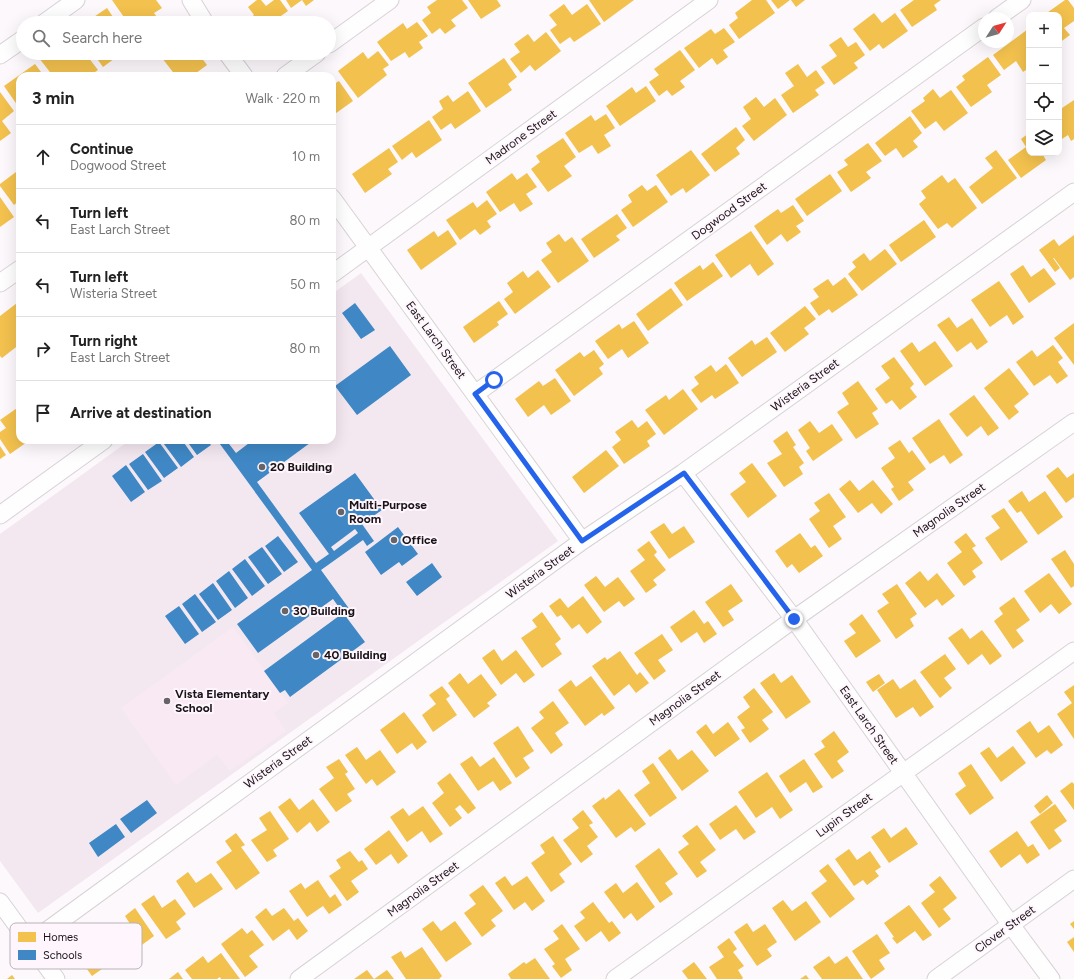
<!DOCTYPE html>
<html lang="en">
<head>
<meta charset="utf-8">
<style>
  :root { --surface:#fff; --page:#f6f6f6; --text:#222; --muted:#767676; --line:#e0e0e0 }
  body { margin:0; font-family:Figtree,sans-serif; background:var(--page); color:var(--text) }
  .controls { position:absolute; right:12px; top:12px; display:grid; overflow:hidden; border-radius:8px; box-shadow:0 4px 16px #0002 }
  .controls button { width:36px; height:36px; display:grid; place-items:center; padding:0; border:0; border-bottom:1px solid var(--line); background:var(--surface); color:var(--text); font:20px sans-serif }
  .compass { position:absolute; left:978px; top:12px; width:36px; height:36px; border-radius:50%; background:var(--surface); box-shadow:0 4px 16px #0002; rotate:54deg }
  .stop { position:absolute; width:12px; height:12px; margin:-9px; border:3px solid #2563eb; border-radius:50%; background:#fff }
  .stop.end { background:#2563eb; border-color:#fff; box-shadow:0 1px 4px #0008 }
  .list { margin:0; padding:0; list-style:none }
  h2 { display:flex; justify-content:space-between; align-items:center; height:52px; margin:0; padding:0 16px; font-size:17px }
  h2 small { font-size:13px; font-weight:400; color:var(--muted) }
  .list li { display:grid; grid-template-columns:26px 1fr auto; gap:12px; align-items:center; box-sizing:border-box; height:64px; padding:0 16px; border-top:1px solid var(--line) }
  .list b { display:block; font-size:15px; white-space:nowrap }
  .list p { margin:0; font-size:13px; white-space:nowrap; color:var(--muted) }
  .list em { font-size:13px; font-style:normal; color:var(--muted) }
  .icon { flex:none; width:22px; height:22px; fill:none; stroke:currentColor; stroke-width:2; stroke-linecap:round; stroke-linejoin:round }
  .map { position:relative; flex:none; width:1074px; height:979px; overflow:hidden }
  .search { position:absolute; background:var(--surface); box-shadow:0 4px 16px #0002; left:16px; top:16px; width:320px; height:44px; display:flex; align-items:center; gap:10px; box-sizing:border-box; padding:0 14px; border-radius:22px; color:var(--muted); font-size:15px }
  .panel { position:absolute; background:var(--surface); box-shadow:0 4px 16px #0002; left:16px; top:72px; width:320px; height:372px; border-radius:12px }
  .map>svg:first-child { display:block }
</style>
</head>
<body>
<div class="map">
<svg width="1074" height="979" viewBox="0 0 1074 979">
  <rect width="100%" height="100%" fill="#fcf8fb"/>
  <path fill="#f4e8f0" d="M361,273L558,541L38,913L0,861V534L130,440H332V294Z"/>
  <path fill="#f8e9f3" d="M233,627L288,703L274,713L286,731L230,771L217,755L176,785L121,708Z"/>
  <path fill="#f2c14e" d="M112,0H156L162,8L154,13L159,20L155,23H128Z
    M257,0H261L266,6L274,0H280L288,11L278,18L282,23H243L254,15L248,7Z
    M286,0H314L306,6L302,0L291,8Z
    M437,0H462L468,8L451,20L456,26L445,34L440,28L432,34L422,20L431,13L427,7Z
    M468,0H497L501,6L481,19Z
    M589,0H634L604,22Z
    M752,0H766L775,13L739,39L729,25L738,18L735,13Z
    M771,0H790L778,9Z
    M791,0H805L796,7Z
    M914,0H941L934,5L937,10L912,27L900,10Z
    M1065,0H1068L1074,8V21L1064,28L1070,35L1059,43V15H1044Z
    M564,4L572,15L587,4L601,24L574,42L570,37L560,44L550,30L557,25L549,15Z
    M107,8L117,23H85Z
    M874,13L882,23L895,13L908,31L883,49L879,44L870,51L853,29Z
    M417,22L428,36L419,42L423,48L409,58L405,52L391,61L377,42L403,23L407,29Z
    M724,28L735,42L723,50L728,57L717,65L712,58L699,68L684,48L711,29L715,34Z
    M1028,29L1029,68L1023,72L1016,61L1004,70L993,55Z
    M546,32L561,51L535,71L530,65L521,73L510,59L520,52L514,44L528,34L534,42Z
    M841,37L848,47L856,42L865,55L854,63L858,68L834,85L821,67L837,56L829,45Z
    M680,50L695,70L680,81L685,87L672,96L667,90L659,96L649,82L659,75L654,69Z
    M378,51L389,65L383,69L387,75L358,98L338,71L363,52L368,59Z
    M46,53H85L98,70L89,76H72L68,72L63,76H53L39,58Z
    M93,53H122L103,67Z
    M169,53H198L207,65L192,76H176L162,58Z
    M988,57L1001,75L987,85L992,92L971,107L956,87L965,80L962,76Z
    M504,58L517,77L508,84L512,90L486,108L468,83Z
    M35,64L44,76H20V109L4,86Z
    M798,64L807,77L816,70L825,83L815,90L819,95L793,113L781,95L794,86L785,73Z
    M339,81L353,101L332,116V85Z
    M646,86L656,101L620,126L606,106L632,87L636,93Z
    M933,89L940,98L951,90L968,113L944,131L936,121L925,129L911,111L925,101L923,98Z
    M468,91L481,111L455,129L451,123L441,130L432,117L443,109L439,101L448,95L453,102Z
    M0,92L14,111L2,121L11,133L0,141Z
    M756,97L764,107L775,98L787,115L754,141L742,126L751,119L743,107Z
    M1074,100V139L1071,141L1068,135L1059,141V110Z
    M606,114L615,128L604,135L611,146L598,154L592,145L579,153L565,133L591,115L595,121Z
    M910,116L922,133L913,141L918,147L903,158L896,148L885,156L875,143Z
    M429,120L442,140L416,158L412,152L402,160L392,146Z
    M736,127L745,140L736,148L740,154L715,172L701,154Z
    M1029,133V153H1045L1043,155L1046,160L1021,178L1008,160L1026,147L1021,139Z
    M563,138L576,157L564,166L572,176L548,192L531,169L540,162L536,156Z
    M868,143L882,161L866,172L871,178L851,192L837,172L848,165L844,160Z
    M389,148L398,162L388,169L392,174L365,193L352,174Z
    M691,150L710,175L686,193L683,188L671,196L656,175Z
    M996,150L1017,178L982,204L969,187L993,168L985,158Z
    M20,169V200L14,205L0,186V184Z
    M512,173L517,180L527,173L537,187L526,194L533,204L520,212L514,203L500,212L486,192Z
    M830,174L842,191L807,216L795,199Z
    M942,175L948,183L955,178L977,208L952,228L947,223L938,229L919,204L926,198L921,191Z
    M642,185L647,191L656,185L668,202L633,227L621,210L632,202L628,195Z
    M0,197L14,217L0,227Z
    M487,200L497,214L487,221L491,227L480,235L475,229L460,240L446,220L473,202L477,208Z
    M793,205L804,221L796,226L801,232L787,242L781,234L767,245L754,226L778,209L781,213Z
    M617,214L627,228L616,236L620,240L594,258L581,239Z
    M924,220L936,237L901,262L889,245Z
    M448,230L457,244L421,270L407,250L434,231L438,237Z
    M751,231L774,264L758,276L750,264L731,278L715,255Z
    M559,234L565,242L572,237L589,261L558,283L541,260L552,252L546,243Z
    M1074,235V277L1070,280L1054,258H1053L1060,268L1055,272L1039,250L1054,239L1059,246Z
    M885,249L897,264L862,291L848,274L856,267L852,262L864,253L870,261Z
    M713,262L723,276L687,301L674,283L700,265L703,270Z
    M1023,265L1031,277L1044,268L1056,284L1029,303L1010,274Z
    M538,270L551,287L515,314L504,299L513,292L507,283L523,271L528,278Z
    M845,277L858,295L832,313L829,309L819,316L810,303L819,297L813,289L828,279L833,286Z
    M999,281L1024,317L1013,325L1007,315L990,327L971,300Z
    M671,288L683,305L648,331L636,314Z
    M499,301L508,314L497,322L499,325L474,343L463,327Z
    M17,303L20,307V344L2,358L0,356V316Z
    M805,306L816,319L804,328L809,334L785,352L770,333Z
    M949,317L957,328L972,318L988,342L977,350L971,342L957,352L937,325Z
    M634,321L649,343L628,358L622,349L608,359L595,341L619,324L622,329Z
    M1074,323V365L1054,338Z
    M767,337L777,352L742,377L728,358L752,340L755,345Z
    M935,341L953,366L925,386L900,351L912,342L919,352Z
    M1053,345L1063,358L1058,362L1068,376L1057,384L1050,375L1034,386L1016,362L1032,350L1037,357Z
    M594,350L604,364L599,368L603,374L574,396L555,370L580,352L584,357Z
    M894,357L914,384L910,388L917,397L900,410L892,400L886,404L875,389L890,378L881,366Z
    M726,364L739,383L715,399L712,395L701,403L691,390L699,384L694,377L711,365L716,372Z
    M1009,368L1029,394L1014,406L1019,412L1009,420L984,388Z
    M555,378L571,401L551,415L544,405L528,417L515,399L539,381L543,386Z
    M858,381L878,409L872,413L879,424L856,439L837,412L849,404L842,393Z
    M683,389L698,409L664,435L645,410L666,395L669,400Z
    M974,395L999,428L988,436L981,426L967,437L949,414Z
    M20,406V440H30L10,454L0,439V432L6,428L0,420Z
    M939,419L963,455L950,464L944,455L930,464L912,438Z
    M632,420L638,428L647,421L656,434L647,441L650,446L624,464L612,447L621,440L615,432Z
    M810,421L819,433L832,424L843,440L813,461L806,451L810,448L798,430Z
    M787,431L796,445L793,447L804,463L799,467L803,474L784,487L767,463L782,454L773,441Z
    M900,440L909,453L912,450L926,469L908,482L914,490L899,501L891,489L894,487L881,468L895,458L888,448Z
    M0,446L6,455L0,459Z
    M606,450L619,466L584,493L572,477Z
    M752,463L777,496L748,518L730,494L746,482L739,473Z
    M1058,467L1067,478L1074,473V497L1066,503L1046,476Z
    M850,480L859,491L873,480L893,504L881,514L872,503L858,513L839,489Z
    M1022,491L1029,502L1045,491L1063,517L1038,535L1021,511L1017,513L1008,501Z
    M829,493L846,517L833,526L842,539L829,548L809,519L820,511L814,503Z
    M1004,508L1028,542L1001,561L985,538L1000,528L991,516Z
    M664,523L672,534L684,526L695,542L669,559L650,532Z
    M800,533L811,548L815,545L823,556L799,573L792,564L787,568L775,551Z
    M966,533L976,546L972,548L983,563L972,571L976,577L964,586L947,563L962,552L954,542Z
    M649,541L657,552L654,555L666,570L653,580L657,585L646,593L630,571L645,560L637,550Z
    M1065,550L1074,564V586L1071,588L1051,559Z
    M920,571L928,581L937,573L955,596L942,606L937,599L925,608L905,583Z
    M1049,573L1072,604L1059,614L1051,604L1040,613L1024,591Z
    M596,576L605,587L618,577L635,599L624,607L619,601L604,612L584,585Z
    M731,584L743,601L728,611L734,620L723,627L705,602Z
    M897,584L917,614L910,619L914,626L896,639L877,611L889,603L882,594Z
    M583,596L602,622L587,634L579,624L572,629L561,615L557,617L549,606L560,598L568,608Z
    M1014,597L1030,620L1016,630L1024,641L1013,649L994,621L1003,614L999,608Z
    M694,610L704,624L708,621L717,634L704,643L697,632L681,643L670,627Z
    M542,612L561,639L555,644L562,654L542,668L521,638L537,627L532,620Z
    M862,614L881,641L856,658L844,641L856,633L849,624Z
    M962,628L970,639L982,630L1002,656L990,665L982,654L968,665L948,638Z
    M662,634L673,650L658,660L666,671L654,680L634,653Z
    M494,649L502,661L516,650L535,675L524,683L516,673L501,685L482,658Z
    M620,651L637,675L640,672L649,683L636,693L629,684L614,696L592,666L605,657L607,660Z
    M945,654L956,669L944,678L952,688L940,698L920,672Z
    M460,673L468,684L481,674L497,695L487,703L490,706L474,718L448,683Z
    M774,673L781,683L792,675L811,702L786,719L760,683Z
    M879,674L885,683L873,692L866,682Z
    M591,676L615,708L604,716L602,713L585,726L558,690L571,680L576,687Z
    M893,679L900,689L915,679L934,707L920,717L913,707L896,718L877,690Z
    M1074,685V739L1057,714L1072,703L1064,692Z
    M442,686L450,696L446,699L457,715L433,732L422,715L436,704L429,695Z
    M754,688L773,712L762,720L769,729L750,743L741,730L745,728L737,717L750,707L743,697Z
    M553,701L569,723L555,733L563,745L551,754L531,728L544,718L539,712Z
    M404,712L427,742L417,750L412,743L397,754L380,730Z
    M1030,721L1038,733L1049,725L1063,745L1051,754L1047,750L1036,758L1016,731Z
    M728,722L740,739L715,757L696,732L706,724L713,734Z
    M518,726L534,751L523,758L530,768L516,778L493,743Z
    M834,731L849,752L837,761L844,771L832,779L814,754L825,747L821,741Z
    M1013,746L1026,763L1001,782L980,753L989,747L997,758Z
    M357,747L366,760L380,750L396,772L377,786L372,779L366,784L345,755Z
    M670,749L678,760L692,750L709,771L682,791L658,758Z
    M472,756L480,767L494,757L512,783L500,791L493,781L478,791L460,764Z
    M339,759L348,772L345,774L355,789L347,794L352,801L336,812L319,789L334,778L326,767Z
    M804,759L823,787L813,793L806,782L790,793L779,776Z
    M653,763L677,798L650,817L634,795L650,783L642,771Z
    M971,764L994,798L970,815L955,794L966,786L958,773Z
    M767,772L793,810L780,819L772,807L756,818L738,792Z
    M450,773L476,808L468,814L460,805L455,809L462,818L450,827L432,803L444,793L437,783Z
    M1072,782L1074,784V810L1060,791Z
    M619,789L646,824L635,832L631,827L616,838L592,806L604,797L605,800Z
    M1047,795L1053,803L1040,814L1034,806Z
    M290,798L299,810L313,799L330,822L317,832L310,822L297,833L278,807Z
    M1055,804L1067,821L1054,830L1062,841L1049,850L1030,822Z
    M736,805L756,832L744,840L736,829L720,840L709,824Z
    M423,806L443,834L430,843L422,831L407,842L390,817L403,808L409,816Z
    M583,810L593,823L589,825L598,837L587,846L593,854L581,863L563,840L579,828L572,819Z
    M270,811L289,839L273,850L277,856L267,862L251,840L267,830L259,818Z
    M697,825L716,850L700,862L707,871L697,878L678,852L689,844L682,836Z
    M906,827L918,844L889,863L871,837L884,828L891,838Z
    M389,830L408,856L398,864L391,854L376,865L364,849Z
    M1017,831L1028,847L1033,844L1040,855L1027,864L1020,854L1001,868L989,851Z
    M236,833L245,845L241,847L260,873L236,890L216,862L232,851L225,841Z
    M553,836L572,864L559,874L565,882L551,892L531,863L545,853L540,845Z
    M659,848L678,874L665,883L673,894L660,903L635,866Z
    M849,849L857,860L870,851L881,867L875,871L879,876L867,885L863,880L854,886L835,859Z
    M350,851L359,862L362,860L368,869L351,881L359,892L347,901L329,876L341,868L336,860Z
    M828,864L855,899L830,918L811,893L827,881L819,871Z
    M188,872L196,883L211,873L223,889L194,908L176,881Z
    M505,876L512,886L527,876L545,901L532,911L525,902L514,910L495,883Z
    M940,876L957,898L943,909L951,919L939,928L921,903L935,892L929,885Z
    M318,880L330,898L335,894L342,905L329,914L323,906L307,917L289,891L301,883L305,889Z
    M637,882L655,907L637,921L631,913L624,919L604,892L616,883L623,893Z
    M483,885L503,911L491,920L496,926L482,937L464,913L476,904L469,895Z
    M154,895L162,908L175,899L186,914L176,922L181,929L166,939L141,904Z
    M783,900L792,911L806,901L821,922L795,941L772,908Z
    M593,902L609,923L612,921L621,933L609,942L601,931L586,942L574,926L585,918L580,912Z
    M909,905L932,935L923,941L915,931L897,944L892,938L894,937L884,923Z
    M135,908L154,936L131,953L119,936L132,927L125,916Z
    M266,908L272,916L284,908L294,921L298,918L308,931L297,940L289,929L273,941L255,917Z
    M433,921L441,931L455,921L472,944L446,962L422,929Z
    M1074,921V929L1070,924Z
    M747,923L753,932L765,924L777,942L767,949L772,956L757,966L734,932Z
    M562,924L580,949L565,959L572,970L561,978L552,966L555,964L544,949L559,939L553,931Z
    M242,928L247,934L252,930L264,945L249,956L258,967L245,977L221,944Z
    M98,934L116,959L92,976L81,961L94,952L87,942Z
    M877,934L890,953L879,960L885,969L871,979L852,951Z
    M1074,937V952L1067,942Z
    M729,938L737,949L733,952L744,966L738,970L743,978L742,979H717L709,967L724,957L717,947Z
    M422,947L442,976L439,979H406L391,957L401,951L405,958Z
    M221,953L240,979H221L220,977L217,979H192L185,970L203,956L208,963Z
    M829,956L835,964L847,956L863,979H822L813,967Z
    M535,958L550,979H511L508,974L524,962L526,964Z
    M694,962L707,979H688L682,971Z
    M367,970L374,979H354Z
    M387,970L394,979H374Z
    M178,972L183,979H169Z
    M12,975L15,979H7Z
    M806,975L809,979H800Z"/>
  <path fill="#3f88c5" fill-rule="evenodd" d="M355,303L375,330L361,339L342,313Z
    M390,346L411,375L357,415L335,386Z
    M161,440H182L194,457L181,467Z
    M186,440H207L211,445L197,455Z
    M217,440H226L236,453L253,440H314L257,482L316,563L329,554L299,513L355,473L382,510L362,524L374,541L367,546L363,540L321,570L353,614L347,618L365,642L290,697L285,690L280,693L264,671L343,613L333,599L258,653L237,624L312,570ZM355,529L358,533L334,551L331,547Z
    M159,442L178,468L164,478L145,452Z
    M143,454L162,481L148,490L129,464Z
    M126,465L145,492L131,502L112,476Z
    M398,527L418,554L402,566L399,562L381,575L365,552Z
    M278,536L298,562L284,572L265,546Z
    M262,547L282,574L268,584L248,557Z
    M245,559L265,586L252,596L232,569Z
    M432,563L442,577L417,596L406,582Z
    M229,571L248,598L235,608L216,581Z
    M213,583L232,610L218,620L199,594Z
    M195,594L216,622L202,632L182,604Z
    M179,606L199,634L185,644L165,616Z
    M147,800L157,813L131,833L120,819Z
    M116,824L125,837L98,857L89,843Z"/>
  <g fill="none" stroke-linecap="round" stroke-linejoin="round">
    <defs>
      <path id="minor" d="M191,0L205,23
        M997,18L1022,0
        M44,23L76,0
        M329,44L390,0
        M227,53L244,76
        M0,55L23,39
        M285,76L317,53
        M332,198L582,541
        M332,274L709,0
        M0,283L20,269
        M475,394L984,27
        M683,473L794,619L1011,925L1051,979
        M0,515L104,440
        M0,902L56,979
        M30,943L582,541L683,473L1074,192
        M299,979L794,619L1074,422
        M615,979L1074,651
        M936,979L1074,879"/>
    </defs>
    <use href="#minor" stroke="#d8d2d6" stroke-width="19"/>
    <use href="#minor" stroke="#fffefe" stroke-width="17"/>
  </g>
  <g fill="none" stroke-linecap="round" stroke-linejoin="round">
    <path stroke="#2563eb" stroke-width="5" d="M494,380L475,394L582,541L684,473L794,619"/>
  </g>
  <g fill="#686367" stroke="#fef6fc" stroke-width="1.5">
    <circle cx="262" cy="467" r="4"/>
    <circle cx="341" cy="512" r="4"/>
    <circle cx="394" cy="540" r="4"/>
    <circle cx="285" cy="611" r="4"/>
    <circle cx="316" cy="655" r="4"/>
    <circle cx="167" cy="701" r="4"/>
  </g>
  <g text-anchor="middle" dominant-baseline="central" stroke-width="4" stroke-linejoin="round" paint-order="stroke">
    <g font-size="12" fill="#191317" stroke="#fef6fc">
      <text transform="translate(521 137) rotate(-36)">Madrone Street</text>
      <text transform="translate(729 211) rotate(-36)">Dogwood Street</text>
      <text transform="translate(436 340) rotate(54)">East Larch Street</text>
      <text transform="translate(805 385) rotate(-36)">Wisteria Street</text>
      <text transform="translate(949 510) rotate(-35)">Magnolia Street</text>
      <text transform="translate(540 572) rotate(-36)">Wisteria Street</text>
      <text transform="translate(685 698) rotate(-36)">Magnolia Street</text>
      <text transform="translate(869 725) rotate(55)">East Larch Street</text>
      <text transform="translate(278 762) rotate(-36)">Wisteria Street</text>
      <text transform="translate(844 815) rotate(-36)">Lupin Street</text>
      <text transform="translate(423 889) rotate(-36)">Magnolia Street</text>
      <text transform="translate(1005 929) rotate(-36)">Clover Street</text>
    </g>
    <g font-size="12" font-weight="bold" fill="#191317" stroke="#fef6fc" text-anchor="start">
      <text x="270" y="467">20 Building</text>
      <text x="349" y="505">Multi-Purpose<tspan x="349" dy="14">Room</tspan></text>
      <text x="402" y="540">Office</text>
      <text x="293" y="611">30 Building</text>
      <text x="324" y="655">40 Building</text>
      <text x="175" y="694">Vista Elementary<tspan x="175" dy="14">School</tspan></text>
    </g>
  </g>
  <rect x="10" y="923" width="132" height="46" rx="6" fill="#fef6fc" stroke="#b9b2b7" stroke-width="1"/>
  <rect x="18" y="932" width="18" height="10" fill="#f2c14e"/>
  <rect x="18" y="950" width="18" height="10" fill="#3f88c5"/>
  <g font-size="11" fill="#191317">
    <text x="43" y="941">Homes</text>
    <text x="43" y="959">Schools</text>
  </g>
</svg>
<div class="controls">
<button>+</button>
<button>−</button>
<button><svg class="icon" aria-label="locate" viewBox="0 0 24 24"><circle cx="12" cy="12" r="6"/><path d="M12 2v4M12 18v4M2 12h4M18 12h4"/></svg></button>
<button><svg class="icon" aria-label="layers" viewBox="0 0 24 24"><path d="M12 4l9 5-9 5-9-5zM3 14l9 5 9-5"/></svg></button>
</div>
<svg class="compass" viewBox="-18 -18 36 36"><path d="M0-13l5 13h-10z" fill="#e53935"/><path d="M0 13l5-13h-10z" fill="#767676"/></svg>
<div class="stop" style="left:494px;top:380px"></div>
<div class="stop end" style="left:794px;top:619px"></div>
<div class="search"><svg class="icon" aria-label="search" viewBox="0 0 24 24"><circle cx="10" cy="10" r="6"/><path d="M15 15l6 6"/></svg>Search here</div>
<section class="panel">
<h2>3 min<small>Walk · 220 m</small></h2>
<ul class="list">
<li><svg class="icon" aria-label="ahead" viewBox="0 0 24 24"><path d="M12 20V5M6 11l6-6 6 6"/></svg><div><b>Continue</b><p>Dogwood Street</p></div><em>10 m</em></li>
<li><svg class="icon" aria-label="left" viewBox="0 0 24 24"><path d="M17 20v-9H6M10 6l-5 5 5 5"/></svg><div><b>Turn left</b><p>East Larch Street</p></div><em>80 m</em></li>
<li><svg class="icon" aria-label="left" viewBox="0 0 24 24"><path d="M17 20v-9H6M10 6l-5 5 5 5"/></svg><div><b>Turn left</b><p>Wisteria Street</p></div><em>50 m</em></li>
<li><svg class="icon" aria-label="right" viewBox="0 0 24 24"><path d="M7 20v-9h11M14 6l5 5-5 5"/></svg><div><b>Turn right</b><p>East Larch Street</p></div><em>80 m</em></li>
<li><svg class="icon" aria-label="arrive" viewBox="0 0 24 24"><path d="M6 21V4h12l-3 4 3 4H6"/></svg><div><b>Arrive at destination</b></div></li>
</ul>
</section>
</div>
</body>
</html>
